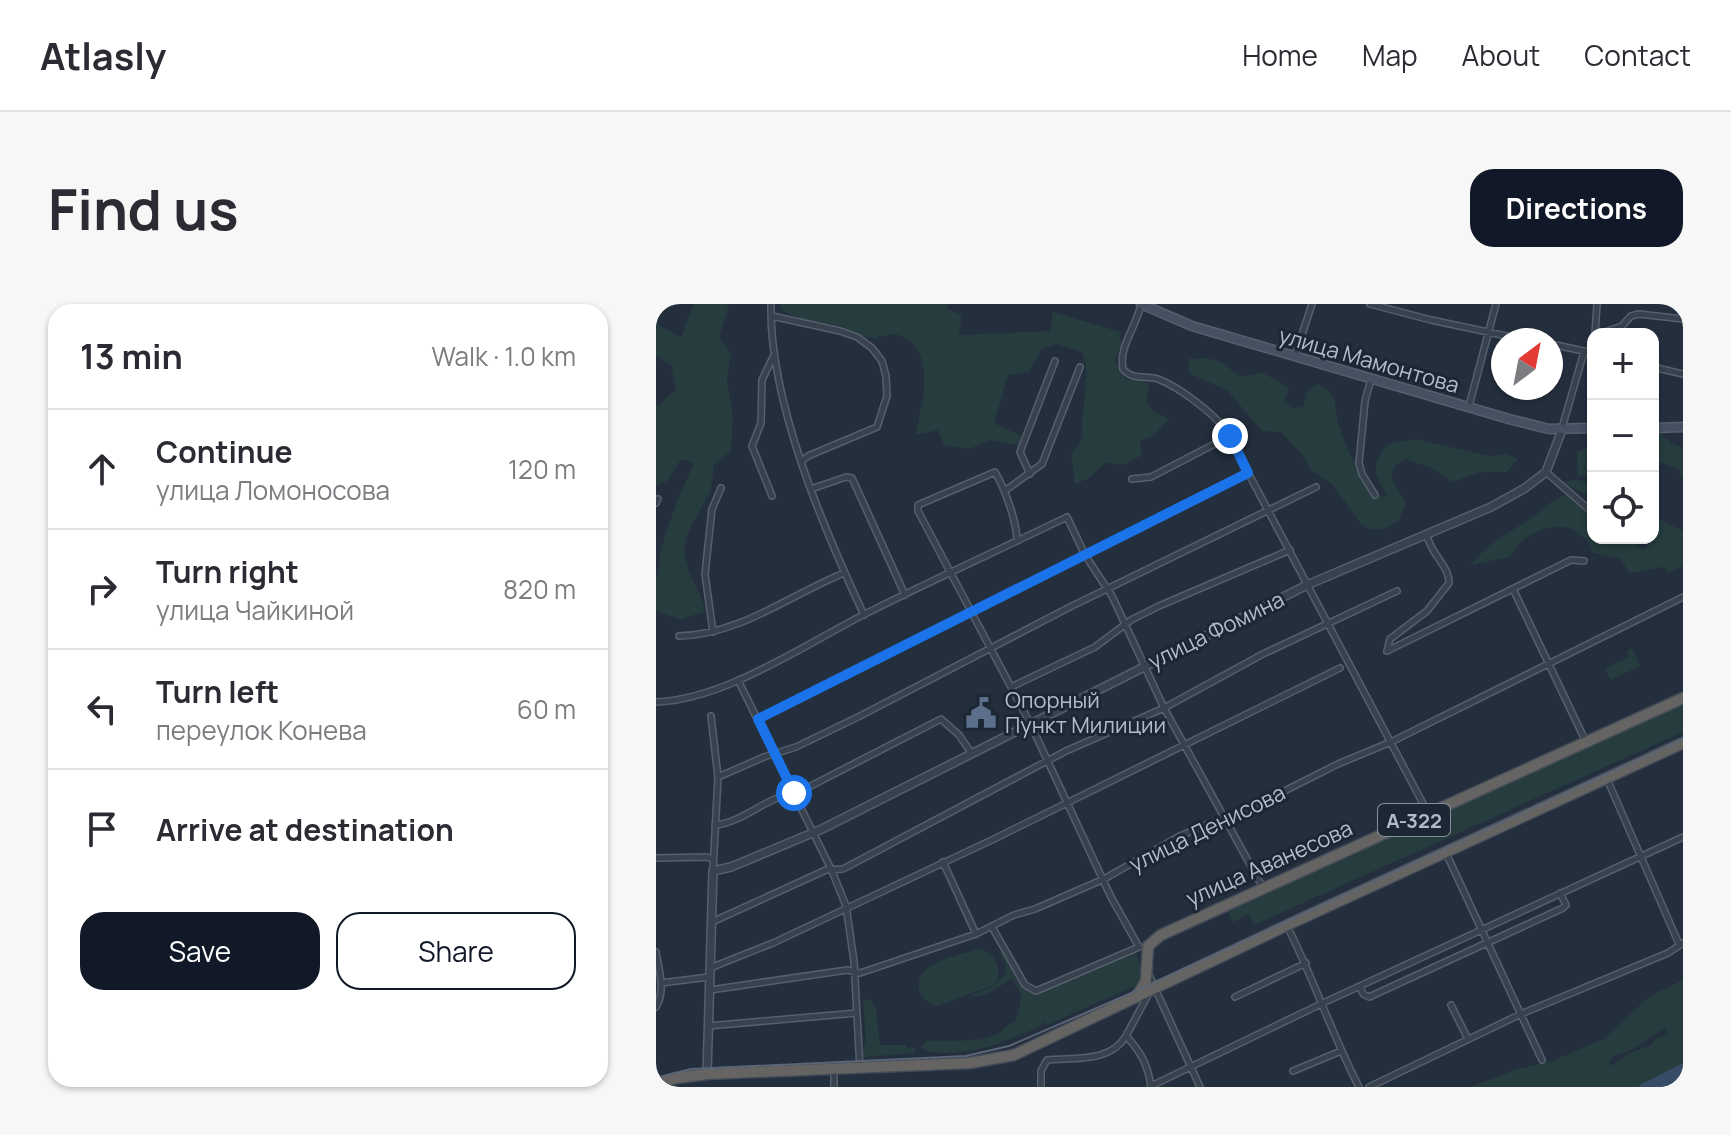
<!DOCTYPE html>
<html lang="en">
<head>
<meta charset="utf-8">
<style>
  :root { --surface:#fff; --page:#f7f7f7; --text:#2b2b33; --muted:#7c7c81; --line:#e1e1e2; --accent:#111827 }
  body { margin:0; font-family:Manrope,sans-serif; background:var(--page); color:var(--text) }
  .controls { position:absolute; right:24px; top:24px; display:grid; overflow:hidden; border-radius:16px; box-shadow:0 2px 6px #0004 }
  .controls button { width:72px; height:72px; display:grid; place-items:center; padding:0; border:0; border-bottom:2px solid var(--line); background:var(--surface); color:var(--text); font:40px sans-serif }
  .compass { position:absolute; left:835px; top:24px; width:72px; height:72px; border-radius:50%; background:var(--surface); box-shadow:0 2px 6px #0004; rotate:32deg }
  .stop { position:absolute; width:24px; height:24px; margin:-18px; border:6px solid #1a73e8; border-radius:50%; background:#fff }
  .stop.end { background:#1a73e8; border-color:#fff; box-shadow:0 2px 8px #0008 }
  .list { margin:0; padding:0; list-style:none }
  h2 { display:flex; justify-content:space-between; align-items:center; height:104px; margin:0; padding:0 32px; font-size:34px }
  h2 small { font-size:26px; font-weight:400; color:var(--muted) }
  .list li { display:grid; grid-template-columns:52px 1fr auto; gap:24px; align-items:center; box-sizing:border-box; height:120px; padding:0 32px; border-top:2px solid var(--line) }
  .list b { display:block; font-size:30px; white-space:nowrap }
  .list p { margin:0; font-size:26px; white-space:nowrap; color:var(--muted) }
  .list em { font-size:26px; font-style:normal; color:var(--muted) }
  .actions { display:flex; gap:16px; padding:24px 32px }
  .actions a { flex:1; padding:18px 0; border:2px solid var(--accent); border-radius:24px; text-align:center; font-size:28px; color:var(--accent) }
  .actions .main { background:var(--accent); color:#fff }
  .icon { flex:none; width:44px; height:44px; fill:none; stroke:currentColor; stroke-width:2; stroke-linecap:round; stroke-linejoin:round }
  .map { position:relative; flex:none; width:1027px; height:783px; overflow:hidden; border-radius:24px }
  header { display:flex; align-items:center; gap:48px; box-sizing:border-box; height:112px; padding:0 40px; background:var(--surface); border-bottom:2px solid var(--line) }
  header strong { font-size:38px }
  nav { display:flex; gap:44px; margin-inline-start:auto; font-size:28px }
  .intro { display:flex; align-items:center; justify-content:space-between; box-sizing:border-box; height:192px; padding:0 48px }
  h1 { margin:0; font-size:56px }
  .button { padding:20px 36px; border-radius:24px; background:var(--accent); color:#fff; font-size:28px; font-weight:700 }
  main { display:flex; gap:48px; padding:0 48px }
  aside { flex:1; background:var(--surface); border-radius:24px; box-shadow:0 2px 6px #0004 }
  .map>svg:first-child { display:block }
</style>
</head>
<body>
<header>
<strong>Atlasly</strong>
<nav><a>Home</a><a>Map</a><a>About</a><a>Contact</a></nav>
</header>
<div class="intro"><h1>Find us</h1><a class="button">Directions</a></div>
<main>
<aside>
<h2>13 min<small>Walk · 1.0 km</small></h2>
<ul class="list">
<li><svg class="icon" aria-label="ahead" viewBox="0 0 24 24"><path d="M12 20V5M6 11l6-6 6 6"/></svg><div><b>Continue</b><p>улица Ломоносова</p></div><em>120 m</em></li>
<li><svg class="icon" aria-label="right" viewBox="0 0 24 24"><path d="M7 20v-9h11M14 6l5 5-5 5"/></svg><div><b>Turn right</b><p>улица Чайкиной</p></div><em>820 m</em></li>
<li><svg class="icon" aria-label="left" viewBox="0 0 24 24"><path d="M17 20v-9H6M10 6l-5 5 5 5"/></svg><div><b>Turn left</b><p>переулок Конева</p></div><em>60 m</em></li>
<li><svg class="icon" aria-label="arrive" viewBox="0 0 24 24"><path d="M6 21V4h12l-3 4 3 4H6"/></svg><div><b>Arrive at destination</b></div></li>
</ul>
<div class="actions"><a class="main">Save</a><a>Share</a></div>
</aside>
<div class="map">
<svg width="1027" height="783" viewBox="0 0 1027 783">
  <rect width="100%" height="100%" fill="#242f3e"/>
  <path fill="#263c3f" fill-rule="evenodd" d="M38,0H73L63,34L75,49L71,75L77,111L75,147L58,161C57,171 56,183 52,192C44,208 31,223 29,243C27,268 46,284 49,308L24,315L1,308L0,305V274L3,269C0,244 27,183 38,159L25,155L11,177L0,181V100L3,101L20,85L15,61L0,51V20L25,33Z
    M124,0H292V5L306,11L303,31L394,27L397,8L464,28L465,42L459,56L470,76L483,75L494,80L490,97L498,108L513,115L497,132L484,136L486,151L467,161L450,158L433,174L419,180L415,150L427,134C422,106 437,76 426,48L401,40L386,45L373,68L352,71L338,119L365,132L363,141L335,136L313,145L288,141L282,126L259,131C266,102 282,44 242,31C233,28 222,36 212,34C202,32 193,25 183,22C161,16 147,19 125,5Z
    M550,54L565,58L585,73L606,68L633,84L628,96L637,104L647,103L651,87L661,80L669,83L679,95C679,129 701,163 717,192H732C718,171 714,161 732,140L758,135L835,152L850,150L862,155L850,168H825L796,178L774,163L749,155L738,163L735,175L750,198L743,216L728,225L715,226L704,219L677,181L655,166L648,153L625,128L606,127L571,86L534,70L532,55Z
    M997,126C1009,130 1014,142 1027,143V175L1022,165L997,155Z
    M933,127H937V173L922,171L921,148L932,144L931,130Z
    M921,176L937,179V194L906,178Z
    M910,191L937,216V234H970L988,245L993,239L990,234H997V212L1027,227V262L1013,269L1007,263L973,269L965,255L937,249C925,217 891,216 866,237C862,241 858,248 854,253L815,261C831,239 855,228 877,213C888,206 897,193 910,191Z
    M976,344L984,362L954,376L949,364L973,353L971,347Z
    M1027,400V428L598,621L593,610L577,618L572,608Z
    M323,645C340,649 348,665 338,681L281,702C273,699 265,694 263,685C258,658 304,651 323,645Z
    M345,645L361,676L380,691L479,647L486,666L485,679L391,721L389,717L386,722C348,738 311,755 269,747L265,743L270,737C289,736 323,739 340,731C348,727 350,720 360,716L366,692L356,675L331,690L312,693L338,682L350,669L349,659L343,647Z
    M1027,676V759L982,783H814L861,765L896,757L948,735L994,692ZM1009,724L1013,730L1000,734L994,742L974,749L953,763L954,756L959,751L975,746Z
    M213,695L220,703L224,741H252L250,746L256,742L259,744V749L208,753L206,750L210,737L207,697Z"/>
  <path fill="#394c67" d="M1027,759V783H982L986,780Z"/>
  <g fill="none" stroke-linecap="round" stroke-linejoin="round">
    <defs>
      <path id="minor" d="M115,0C113,97 167,223 208,311
        M485,0C481,22 462,43 467,65C477,77 490,71 502,75C523,83 556,108 569,125L772,509
        M714,0L775,16L870,36
        M116,12L184,27L201,33L216,44L226,57L230,72L231,92L221,123L152,152L146,157
        M939,30L941,0
        M943,30L966,22L975,12L983,10L1027,15
        M895,40L937,49
        M639,52L656,0
        M997,63L1027,70
        M715,75L709,97L703,159L706,170L719,191
        M813,102L840,0
        M906,124L928,48
        M890,168L937,209
        M374,170L364,148L399,57
        M476,175L495,173L574,132
        M155,185L190,173L196,174L249,291
        M350,186L386,160L424,63
        M116,192L96,142L105,119L106,76L117,53
        M0,199L2,195
        M972,234L975,236
        M361,237C361,218 349,185 339,168L262,201V207L374,419L455,593L483,643
        M857,285L930,438
        M57,328L49,270L56,205L65,184
        M23,332C83,331 134,291 188,269
        M731,347L915,256L928,257
        M731,347L734,335L771,307L793,279C794,263 776,252 771,232
        M82,376L176,567L190,602L198,657L204,765
        M355,383L439,343L475,316L503,302L634,246
        M0,398C67,396 147,342 207,311C274,277 343,246 411,213L429,251L456,292L508,404L607,584
        M55,412L62,473L57,567
        M102,415L592,169
        M62,473L108,453L140,443L202,413L414,303L660,183
        M951,475L1023,640
        M59,521C89,518 112,491 143,488L285,415L303,431L316,450
        M790,549L886,756
        M0,554L50,553L57,555
        M287,558L320,630
        M56,618L170,566L187,565L410,447L508,404L607,350L741,287
        M631,622C658,675 676,731 703,783
        M336,623L369,681L380,687L483,643
        M0,648C3,666 10,687 0,703
        M54,664L117,639L340,534L684,364
        M493,671L544,783
        M5,679L53,673
        M704,683L707,690L713,693L907,604L910,601L904,589
        M54,686L191,666L204,669L320,630L358,611L379,605L448,575L522,533L554,519L577,513L682,460L735,438L1027,293
        M493,689L470,732C485,748 492,761 495,783
        M579,693L650,659
        M795,701L812,735
        M52,722L201,709
        M178,767V783
        M637,767L685,747
        M495,782L667,699L1027,533
        M385,783V767L391,756C418,753 454,759 470,732
        M713,783L865,710L1012,649L1027,639"/>
      <path id="tertiary" d="M51,770L57,567L75,563L166,525L651,281L835,203L869,184L890,168L906,126"/>
      <path id="secondary" d="M485,0L536,22L853,115L893,125L937,124
        M997,124L1027,123"/>
      <path id="trunk" d="M481,692L490,677L492,642L505,631L1027,394
        M0,781L20,774L51,770L314,759L358,751L640,617L1027,439"/>
    </defs>
    <use href="#minor" stroke="#565f6c" stroke-width="8"/>
    <use href="#tertiary" stroke="#565f6c" stroke-width="10"/>
    <use href="#secondary" stroke="#565f6c" stroke-width="11"/>
    <use href="#trunk" stroke="#434c59" stroke-width="13"/>
    <use href="#minor" stroke="#38414e" stroke-width="5"/>
    <use href="#tertiary" stroke="#38414e" stroke-width="7"/>
    <use href="#secondary" stroke="#465061" stroke-width="8"/>
    <use href="#trunk" stroke="#656462" stroke-width="10"/>
    <path stroke="#5a6575" stroke-width="2" d="M0,774L35,765L310,752L353,742L473,690L1027,435"/>
  </g>
  <g fill="none" stroke-linecap="round" stroke-linejoin="round">
    <path stroke="#1a73e8" stroke-width="10" d="M138,489L102,415L592,169L574,132"/>
  </g>
  <defs>
    <symbol id="civic-bare" viewBox="-9 -9 18 18"><path d="M-.6-6.5H3V-4.5H.6V-3L4-1V1h2V6H-6V1h2V-1L-.6-3ZM-1.2 2.5V6h2.4V2.5Z" fill="#5c6f8a" stroke="#1d2633" stroke-width="2.5" paint-order="stroke"/></symbol>
  </defs>
  <g fill-rule="evenodd">
    <use href="#civic-bare" x="303" y="387" width="44" height="44"/>
  </g>
  <g text-anchor="middle" dominant-baseline="central" stroke-width="6" stroke-linejoin="round" paint-order="stroke">
    <rect fill="#1d2633" stroke="#878f9c" stroke-width="2" x="722" y="500" width="72" height="32" rx="6"/>
    <g font-size="20" font-weight="bold" fill="#b4bcc9">
      <text x="758" y="516">А-322</text>
    </g>
    <g font-size="22" fill="#b4bcc9" stroke="#1d2633">
      <text transform="translate(713 56) rotate(16)">улица Мамонтова</text>
      <text transform="translate(560 326) rotate(-26)">улица Фомина</text>
      <text transform="translate(551 524) rotate(-26)">улица Денисова</text>
      <text transform="translate(613 559) rotate(-24)">улица Аванесова</text>
    </g>
    <g font-size="22" fill="#b4bcc9" stroke="#1d2633" text-anchor="start">
      <text x="349" y="396">Опорный<tspan x="349" dy="25">Пункт Милиции</tspan></text>
    </g>
  </g>
</svg>
<div class="controls">
<button>+</button>
<button>−</button>
<button><svg class="icon" aria-label="locate" viewBox="0 0 24 24"><circle cx="12" cy="12" r="6"/><path d="M12 2v4M12 18v4M2 12h4M18 12h4"/></svg></button>
</div>
<svg class="compass" viewBox="-18 -18 36 36"><path d="M0-13l5 13h-10z" fill="#e53935"/><path d="M0 13l5-13h-10z" fill="#7c7c81"/></svg>
<div class="stop" style="left:138px;top:489px"></div>
<div class="stop end" style="left:574px;top:132px"></div>
</div>
</main>
</body>
</html>
